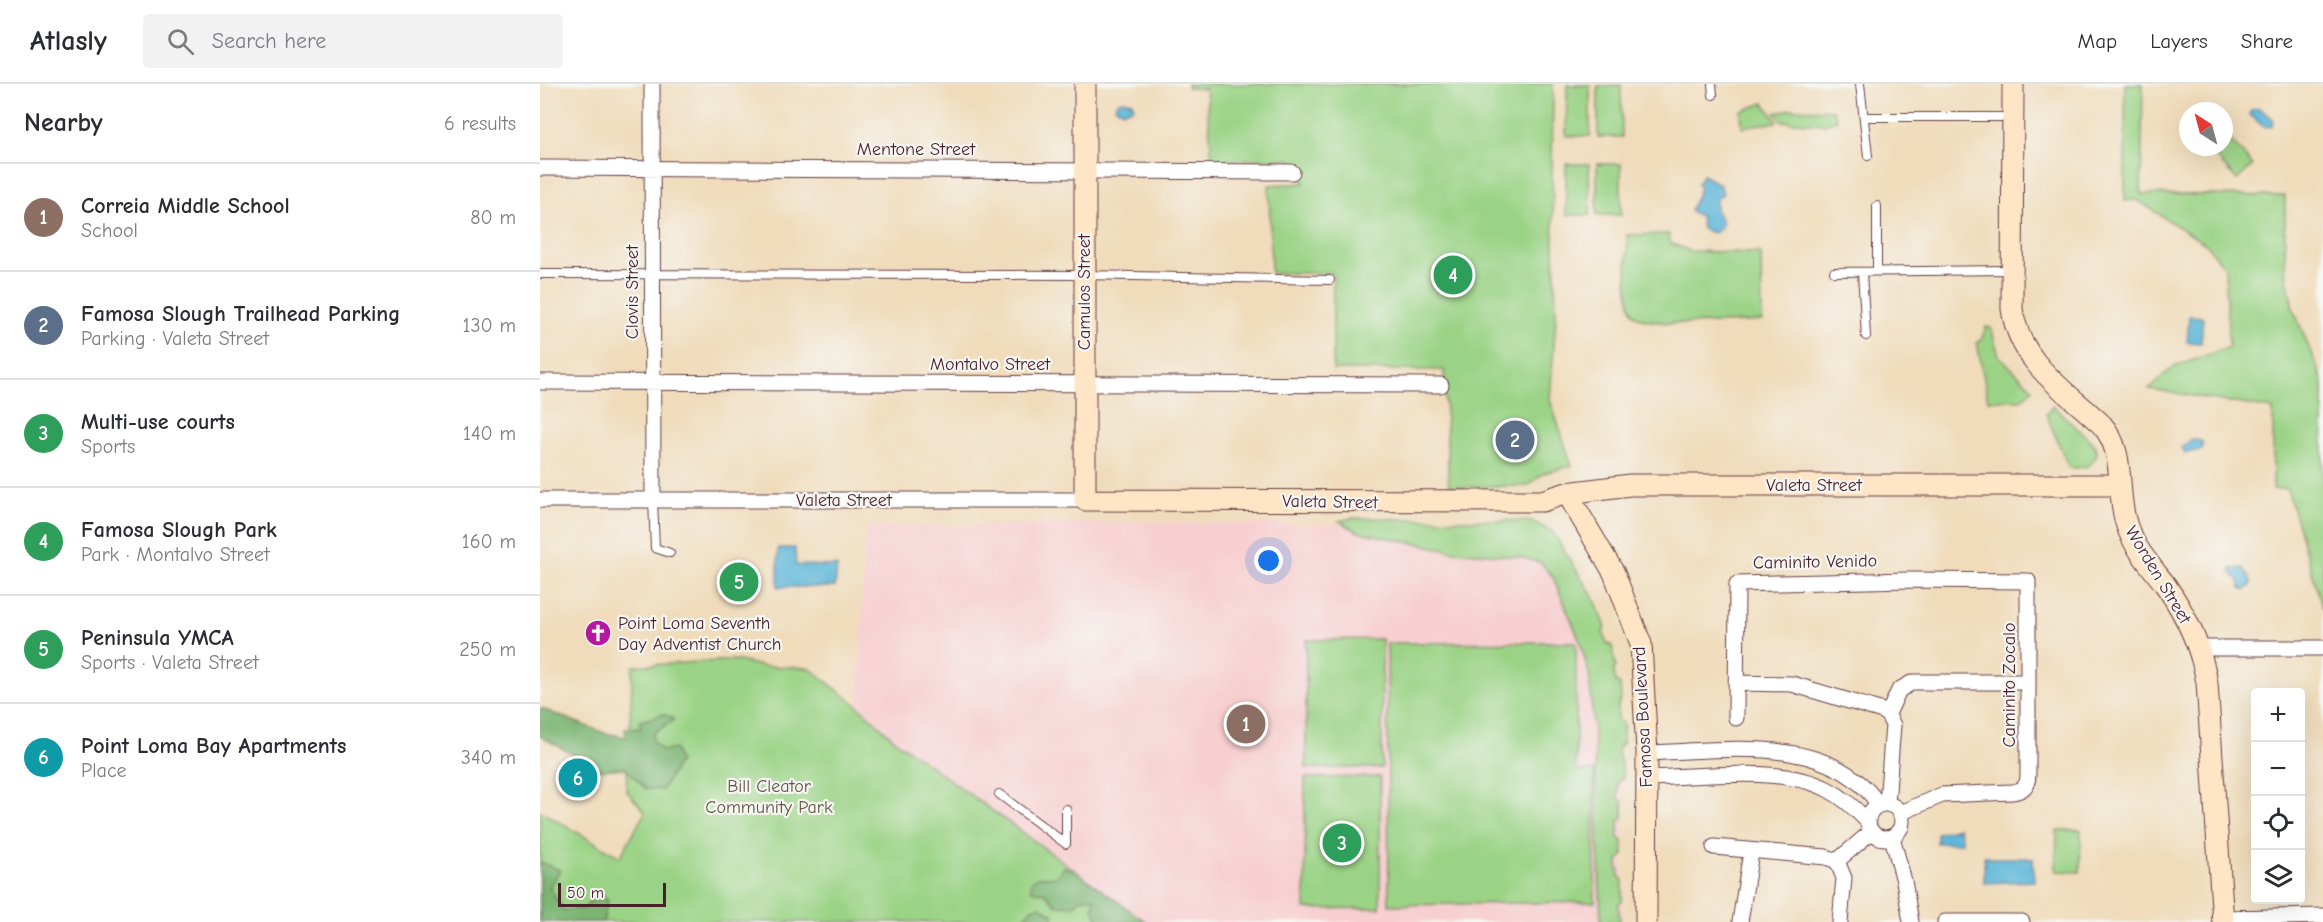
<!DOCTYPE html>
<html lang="en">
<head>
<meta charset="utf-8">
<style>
  :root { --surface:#fff; --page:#f2f2f3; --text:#2b2b33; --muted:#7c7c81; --line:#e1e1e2; --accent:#b5179e }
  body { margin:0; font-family:"Comic Neue",sans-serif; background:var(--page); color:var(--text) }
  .controls { position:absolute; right:18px; bottom:18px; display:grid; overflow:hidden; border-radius:6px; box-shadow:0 6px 24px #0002 }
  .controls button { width:54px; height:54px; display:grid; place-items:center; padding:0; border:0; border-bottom:2px solid var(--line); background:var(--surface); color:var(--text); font:30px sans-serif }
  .compass { position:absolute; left:1639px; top:18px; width:54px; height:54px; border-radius:50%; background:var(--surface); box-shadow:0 6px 24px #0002; rotate:324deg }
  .scale { position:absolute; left:18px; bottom:15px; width:108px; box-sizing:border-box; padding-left:6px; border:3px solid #4a1f2b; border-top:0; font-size:16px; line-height:21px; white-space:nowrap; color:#4a1f2b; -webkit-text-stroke:4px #f6f6f2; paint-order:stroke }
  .you { position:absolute; left:729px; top:477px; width:21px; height:21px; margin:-15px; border:4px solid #fff; border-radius:50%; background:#1a73e8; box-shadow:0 0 0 9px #1a73e833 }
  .badge { display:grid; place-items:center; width:39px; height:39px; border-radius:50%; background:var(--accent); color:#fff; font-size:20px; font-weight:700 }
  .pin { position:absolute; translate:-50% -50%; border:3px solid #fff; box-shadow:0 2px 6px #0006 }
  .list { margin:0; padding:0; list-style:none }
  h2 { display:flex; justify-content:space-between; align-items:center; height:78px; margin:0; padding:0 24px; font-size:26px }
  h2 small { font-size:20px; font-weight:400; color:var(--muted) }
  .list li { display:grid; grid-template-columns:39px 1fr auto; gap:18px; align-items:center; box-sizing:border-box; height:108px; padding:0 24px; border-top:2px solid var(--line) }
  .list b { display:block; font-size:22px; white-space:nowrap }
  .list p { margin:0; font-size:20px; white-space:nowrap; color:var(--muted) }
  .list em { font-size:20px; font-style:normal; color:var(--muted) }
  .icon { flex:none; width:33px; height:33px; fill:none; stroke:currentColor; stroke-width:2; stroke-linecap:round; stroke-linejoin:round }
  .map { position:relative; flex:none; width:1783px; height:838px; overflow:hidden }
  header { display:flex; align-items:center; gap:36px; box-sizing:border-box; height:84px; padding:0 30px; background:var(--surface); border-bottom:2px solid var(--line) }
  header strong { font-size:28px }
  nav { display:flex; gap:33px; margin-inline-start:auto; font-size:21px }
  .search { width:420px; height:54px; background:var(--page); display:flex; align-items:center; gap:15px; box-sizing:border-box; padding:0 21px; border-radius:6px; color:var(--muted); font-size:22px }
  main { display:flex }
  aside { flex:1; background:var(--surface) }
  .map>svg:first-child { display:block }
</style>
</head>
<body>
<header>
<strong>Atlasly</strong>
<div class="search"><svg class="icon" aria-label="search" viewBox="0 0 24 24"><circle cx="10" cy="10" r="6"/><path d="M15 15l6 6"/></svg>Search here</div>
<nav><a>Map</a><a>Layers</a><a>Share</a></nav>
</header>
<main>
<aside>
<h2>Nearby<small>6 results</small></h2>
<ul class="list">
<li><span class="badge" style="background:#8d6e63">1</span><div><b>Correia Middle School</b><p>School</p></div><em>80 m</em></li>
<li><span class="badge" style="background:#5c6f8a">2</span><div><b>Famosa Slough Trailhead Parking</b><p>Parking · Valeta Street</p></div><em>130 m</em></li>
<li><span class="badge" style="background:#2e9e5b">3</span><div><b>Multi-use courts</b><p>Sports</p></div><em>140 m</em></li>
<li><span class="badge" style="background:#2e9e5b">4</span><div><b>Famosa Slough Park</b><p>Park · Montalvo Street</p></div><em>160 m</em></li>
<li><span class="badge" style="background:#2e9e5b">5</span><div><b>Peninsula YMCA</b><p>Sports · Valeta Street</p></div><em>250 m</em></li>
<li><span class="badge" style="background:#0f9aa8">6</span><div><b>Point Loma Bay Apartments</b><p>Place</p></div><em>340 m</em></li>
</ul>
</aside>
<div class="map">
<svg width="1783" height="838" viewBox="0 0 1783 838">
  <rect width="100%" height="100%" fill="#f6f6f2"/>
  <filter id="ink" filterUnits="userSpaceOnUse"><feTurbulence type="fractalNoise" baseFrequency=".0167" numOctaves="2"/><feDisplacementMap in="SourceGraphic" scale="12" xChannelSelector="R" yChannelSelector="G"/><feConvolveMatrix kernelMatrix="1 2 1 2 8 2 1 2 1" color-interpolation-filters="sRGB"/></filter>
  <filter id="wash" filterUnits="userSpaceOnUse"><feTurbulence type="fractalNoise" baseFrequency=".008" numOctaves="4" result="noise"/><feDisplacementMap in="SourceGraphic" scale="24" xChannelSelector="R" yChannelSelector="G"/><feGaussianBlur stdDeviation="1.35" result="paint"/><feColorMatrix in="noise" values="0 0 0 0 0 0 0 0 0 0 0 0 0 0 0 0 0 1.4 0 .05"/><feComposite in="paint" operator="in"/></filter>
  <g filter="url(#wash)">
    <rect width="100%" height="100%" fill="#f0dcbb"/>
    <path fill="#f7cfd0" d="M598,438L1001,443L1068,567L1084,724L1082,838H606L356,657L318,622L326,443Z"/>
    <path fill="#9bd386" stroke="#727958" stroke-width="1.5" d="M647,0H1013L1012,91L1016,233L1010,316L1032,382L1004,389L987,402L909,403L904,286H793V189H731L729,101L764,99L750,75L672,76L666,5L648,4Z
      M1585,0H1603L1601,110L1745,112V185L1753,224L1783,298V525L1747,405H1733V325L1609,305L1632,284L1689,263L1685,184L1667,161L1597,116L1585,117Z
      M1027,1H1050V52H1026Z
      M1081,1L1082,53H1058V2Z
      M1224,19L1237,38L1202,43L1201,27Z
      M1251,25L1293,26L1297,36L1284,40L1241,37L1235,29Z
      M1686,52L1713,81L1697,96L1670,66L1674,63H1684Z
      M1026,80H1049L1050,131H1026Z
      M1057,80H1081V131H1057Z
      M1129,150L1130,159L1150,167L1221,169L1222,237C1201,238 1104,245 1094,230C1084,215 1088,170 1087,151Z
      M1446,243L1451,244L1459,272L1493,305L1481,316H1448L1437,258L1441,256Z
      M1513,322L1554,360L1557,370C1552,384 1543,384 1529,384L1506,330Z
      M812,434L991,437L1012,447L1054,514L1066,543L1063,548L1067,559L1072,562L1076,582L1074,586L1075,597L1080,601L1081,615L1078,620V635L1083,639V659L1078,664C1078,675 1083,682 1083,694L1078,696V714L1083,718V733L1079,737L1078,753L1083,757V772L1078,777L1079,792L1083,796L1082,817L1078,820L1080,838H1061L1054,647L1049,590L1040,557L1013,493L1001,479L979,473L914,467L819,448L799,437Z
      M842,555V684H766V556Z
      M1036,558V687H1054L1055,818L849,821L847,559Z
      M194,576L222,582L269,584L318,622L356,657L533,785L524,783L515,793H497C506,813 511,820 533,822L543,814H556L553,824L560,838H513V830L492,824L481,838H4L0,836V727L80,773L105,728L86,706L93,582Z
      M840,693V824L765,825V694Z
      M1517,746H1541L1540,788L1516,787Z"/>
    <path fill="#7cb573" stroke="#636a4f" stroke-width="1.5" d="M0,624L64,649L86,653L85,645L101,644L100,637L123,630L133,634V637L113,649V658L123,667L135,665L139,678L122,706L106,705L85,684L61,686L0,652Z
      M0,778L20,786L10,804L23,826L45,824L56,808L68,815L63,838H0Z
      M524,783L533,785L606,838H560L553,824L555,814H543L533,822L517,821L505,809L491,806V798L497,793H515Z
      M500,822L513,830V838H481L492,824Z"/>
    <path fill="#5ab5d8" stroke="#526a82" stroke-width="1.5" d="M583,16L592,18L594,24L583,27L575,23L577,18Z
      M1719,24L1733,35L1732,42L1724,43L1709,30L1711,26Z
      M1163,91L1180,101L1183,110L1176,115V125L1183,139L1179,146L1173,149L1162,145L1160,132L1150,127L1160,104L1157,100Z
      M1649,232L1663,233L1661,259L1647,258Z
      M1652,355L1662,357V366L1645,369L1642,363Z
      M238,464H255L256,481L297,482L295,503H238Z
      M1691,484H1703L1711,496V502L1706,506L1701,504L1698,495L1691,489Z
      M1419,744L1422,759H1397V749Z
      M1444,772H1449V774H1493L1494,797L1444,799Z"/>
  </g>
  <g filter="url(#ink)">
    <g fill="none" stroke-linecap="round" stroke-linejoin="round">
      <defs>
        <path id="lane" d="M1172,0L1173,11
          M1320,0L1328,72
          M1324,33H1473
          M1337,187V122
          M1294,188L1470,186
          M1322,188L1326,252
          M0,190L544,191L790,196
          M113,416L115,464L130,469
          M459,710L526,760V725"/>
        <path id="street" d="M112,0L113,416
          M0,84L752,88
          M0,298L901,301
          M0,416H545
          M1660,564H1783
          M1197,599L1252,600L1346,628L1353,641L1347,720
          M1348,630L1359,606L1373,598H1488
          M1196,634L1197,500L1369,496L1488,497V690C1488,702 1483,707 1472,708L1402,711L1360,729
          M1107,669C1183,667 1290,648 1339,721
          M1107,694C1159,693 1240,681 1287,705C1303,713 1315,724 1327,737
          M1328 737a17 17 0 1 1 34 0a17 17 0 1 1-34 0Z
          M1352,753L1364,797L1371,838
          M1174,763L1286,773L1297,777
          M1297,777L1304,794L1300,838
          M1297,777L1331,748
          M1683,834L1783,832
          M1200,838L1211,768
          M1405,838H1482"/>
        <path id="secondary" d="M545,0V416L1002,417L1027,409L1090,401H1579
          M1473,0L1472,225C1480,280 1525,306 1562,341C1587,369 1575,408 1587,442C1594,463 1610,481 1624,499C1646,530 1661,561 1667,599L1683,838
          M1027,409L1074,489L1101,560L1107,669L1106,838"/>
      </defs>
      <use href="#lane" stroke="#633b41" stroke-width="10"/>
      <use href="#street" stroke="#633b41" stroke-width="17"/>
      <use href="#secondary" stroke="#633b41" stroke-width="23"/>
      <use href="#lane" stroke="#fff" stroke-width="8"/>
      <use href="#street" stroke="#fff" stroke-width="15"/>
      <use href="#secondary" stroke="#fee5c5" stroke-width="21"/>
    </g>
  </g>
  <defs>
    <symbol id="church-disc" viewBox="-11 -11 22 22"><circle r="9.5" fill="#b5179e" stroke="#f6f6f2"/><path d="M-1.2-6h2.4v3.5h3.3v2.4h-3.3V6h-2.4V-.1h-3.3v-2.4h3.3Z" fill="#fff"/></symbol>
  </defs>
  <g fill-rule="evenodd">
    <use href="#church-disc" x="43" y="534" width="30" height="30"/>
  </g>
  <g text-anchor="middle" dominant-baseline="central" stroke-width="4.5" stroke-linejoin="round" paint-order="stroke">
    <g font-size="18" fill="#4a1f2b" stroke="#f6f6f2">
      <text x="376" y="65">Mentone Street</text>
      <text transform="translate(92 208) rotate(-90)">Clovis Street</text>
      <text transform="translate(544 208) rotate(-90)">Camulos Street</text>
      <text x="450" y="280">Montalvo Street</text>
      <text x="1274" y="401">Valeta Street</text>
      <text x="304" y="416">Valeta Street</text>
      <text transform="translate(790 418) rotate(1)">Valeta Street</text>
      <text transform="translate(1275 478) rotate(-1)">Caminito Venido</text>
      <text transform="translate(1618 491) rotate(59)">Worden Street</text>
      <text transform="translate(1469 601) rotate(-90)">Caminito Zocalo</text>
      <text transform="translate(1103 633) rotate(-93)">Famosa Boulevard</text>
    </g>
    <g font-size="18" fill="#4a1f2b" stroke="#f6f6f2" text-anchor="start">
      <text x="78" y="539">Point Loma Seventh<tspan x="78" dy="21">Day Adventist Church</tspan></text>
    </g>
    <g font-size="18" fill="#625546" stroke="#f6f6f2">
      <text x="229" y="702">Bill Cleator<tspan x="229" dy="21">Community Park</tspan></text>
    </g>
  </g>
</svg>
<div class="controls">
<button>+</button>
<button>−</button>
<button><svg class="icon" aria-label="locate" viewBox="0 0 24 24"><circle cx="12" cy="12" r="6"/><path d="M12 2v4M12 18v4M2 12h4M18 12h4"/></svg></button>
<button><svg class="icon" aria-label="layers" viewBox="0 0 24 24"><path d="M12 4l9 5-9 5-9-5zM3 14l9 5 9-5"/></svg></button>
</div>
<svg class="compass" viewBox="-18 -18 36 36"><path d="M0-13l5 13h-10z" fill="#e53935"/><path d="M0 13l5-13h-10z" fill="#7c7c81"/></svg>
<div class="scale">50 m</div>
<div class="you"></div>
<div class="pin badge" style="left:706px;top:640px;background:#8d6e63">1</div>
<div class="pin badge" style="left:975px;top:356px;background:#5c6f8a">2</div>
<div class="pin badge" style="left:802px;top:759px;background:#2e9e5b">3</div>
<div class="pin badge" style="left:913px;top:191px;background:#2e9e5b">4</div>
<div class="pin badge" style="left:199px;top:498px;background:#2e9e5b">5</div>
<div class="pin badge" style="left:38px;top:694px;background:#0f9aa8">6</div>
</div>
</main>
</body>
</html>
